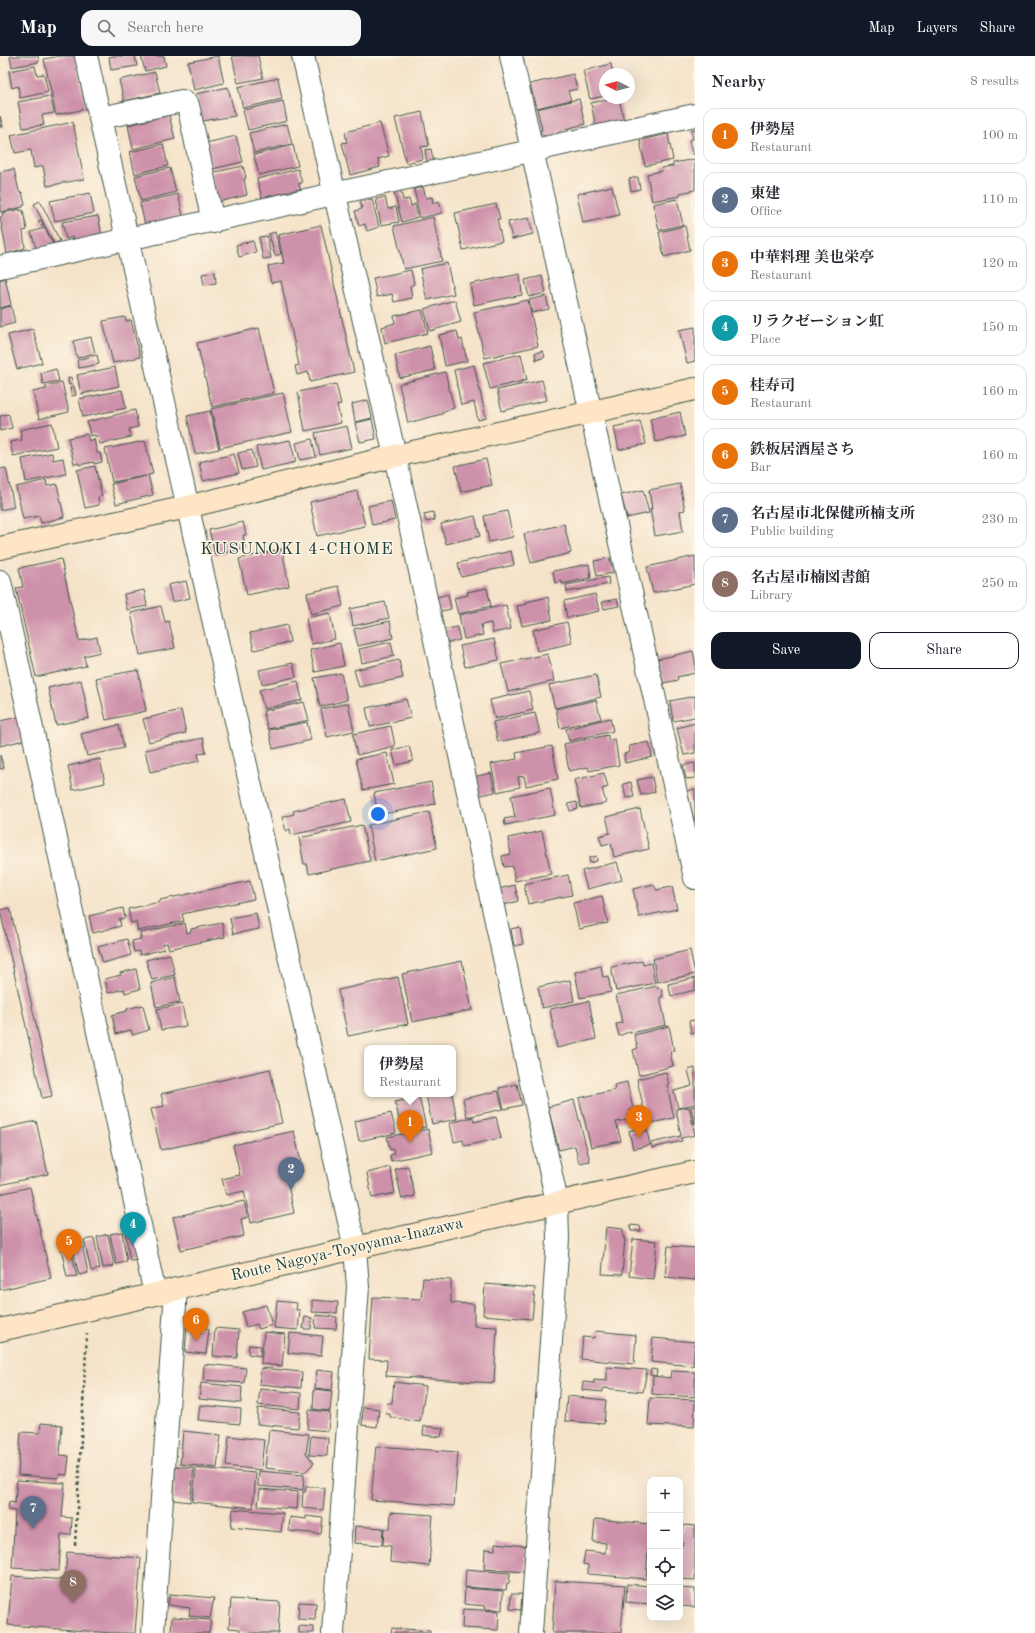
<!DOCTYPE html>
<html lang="en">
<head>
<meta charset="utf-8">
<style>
  :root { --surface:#fff; --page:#f7f7f7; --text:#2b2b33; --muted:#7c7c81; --line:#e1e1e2; --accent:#111827 }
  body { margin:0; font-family:"Old Standard TT","Noto Serif JP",serif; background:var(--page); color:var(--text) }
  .controls { position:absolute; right:12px; bottom:12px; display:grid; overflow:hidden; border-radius:8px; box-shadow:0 4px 16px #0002 }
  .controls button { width:36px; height:36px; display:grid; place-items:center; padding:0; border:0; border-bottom:1px solid var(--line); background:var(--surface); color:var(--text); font:20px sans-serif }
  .compass { position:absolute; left:599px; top:12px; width:36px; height:36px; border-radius:50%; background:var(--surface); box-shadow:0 4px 16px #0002; rotate:276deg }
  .you { position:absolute; left:378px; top:758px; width:14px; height:14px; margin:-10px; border:3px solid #fff; border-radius:50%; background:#1a73e8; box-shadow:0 0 0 6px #1a73e833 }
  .badge { display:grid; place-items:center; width:26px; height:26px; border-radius:50%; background:var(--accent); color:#fff; font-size:13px; font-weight:700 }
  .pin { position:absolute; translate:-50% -33px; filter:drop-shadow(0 1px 2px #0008) }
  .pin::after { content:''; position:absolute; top:21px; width:14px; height:12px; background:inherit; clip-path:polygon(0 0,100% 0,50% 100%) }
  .popup { position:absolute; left:364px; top:989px; width:92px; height:52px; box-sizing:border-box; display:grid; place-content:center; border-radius:8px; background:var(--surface); filter:drop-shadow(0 1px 3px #0005); font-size:13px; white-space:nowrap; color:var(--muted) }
  .popup b { font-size:15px; color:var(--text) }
  .popup::after { content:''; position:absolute; left:50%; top:100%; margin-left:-8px; border:8px solid transparent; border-top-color:var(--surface) }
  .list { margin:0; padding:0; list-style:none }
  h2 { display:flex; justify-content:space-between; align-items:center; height:52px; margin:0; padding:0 16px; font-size:17px }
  h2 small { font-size:13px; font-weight:400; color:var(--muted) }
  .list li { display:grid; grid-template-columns:26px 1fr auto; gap:12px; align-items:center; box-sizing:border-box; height:56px; margin:0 8px 8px; padding:0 8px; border:1px solid var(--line); border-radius:12px }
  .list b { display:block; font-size:15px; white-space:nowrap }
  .list p { margin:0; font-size:13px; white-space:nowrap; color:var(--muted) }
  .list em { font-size:13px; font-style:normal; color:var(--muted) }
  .actions { display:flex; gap:8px; padding:12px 16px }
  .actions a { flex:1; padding:9px 0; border:1px solid var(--accent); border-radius:12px; text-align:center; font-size:14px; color:var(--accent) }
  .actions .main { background:var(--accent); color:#fff }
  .icon { flex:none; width:22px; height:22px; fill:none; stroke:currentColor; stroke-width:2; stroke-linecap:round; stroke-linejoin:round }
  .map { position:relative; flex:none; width:695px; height:1577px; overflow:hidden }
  header { display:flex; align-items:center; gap:24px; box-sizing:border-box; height:56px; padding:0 20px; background:var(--accent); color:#fff }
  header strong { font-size:19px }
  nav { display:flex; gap:22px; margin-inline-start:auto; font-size:14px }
  .search { width:280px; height:36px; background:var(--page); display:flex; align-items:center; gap:10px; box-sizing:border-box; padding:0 14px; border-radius:12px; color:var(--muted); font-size:15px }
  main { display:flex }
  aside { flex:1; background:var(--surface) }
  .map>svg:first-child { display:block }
</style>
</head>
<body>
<header>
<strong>Map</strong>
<div class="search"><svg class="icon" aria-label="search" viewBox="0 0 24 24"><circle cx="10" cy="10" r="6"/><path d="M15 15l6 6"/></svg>Search here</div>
<nav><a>Map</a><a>Layers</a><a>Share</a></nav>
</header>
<main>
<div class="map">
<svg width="695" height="1577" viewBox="0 0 695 1577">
  <rect width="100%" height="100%" fill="#fcf5e5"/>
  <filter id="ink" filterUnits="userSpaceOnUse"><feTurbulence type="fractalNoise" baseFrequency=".025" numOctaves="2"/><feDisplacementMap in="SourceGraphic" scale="8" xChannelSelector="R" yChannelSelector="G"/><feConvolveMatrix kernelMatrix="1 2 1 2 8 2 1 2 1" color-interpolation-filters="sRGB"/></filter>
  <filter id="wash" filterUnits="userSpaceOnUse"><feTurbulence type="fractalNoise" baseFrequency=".012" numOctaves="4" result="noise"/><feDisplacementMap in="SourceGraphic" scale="16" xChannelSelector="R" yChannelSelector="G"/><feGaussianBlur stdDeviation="0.9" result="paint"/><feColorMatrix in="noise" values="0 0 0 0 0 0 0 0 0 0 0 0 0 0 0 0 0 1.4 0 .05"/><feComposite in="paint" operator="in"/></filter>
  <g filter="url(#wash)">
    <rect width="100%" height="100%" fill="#f5e3c9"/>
    <g id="blocks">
      <path fill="#ce91aa" d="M10,0H38L39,6L12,11Z
        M61,0H75L86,53L56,59L44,3Z
        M113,0H135L137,10L111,14L109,1Z
        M141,0H164L166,10L145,15Z
        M218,0L224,27L194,34L188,6Z
        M232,0H258L263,22L238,27Z
        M611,8L613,18H605V40L590,43L583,15Z
        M35,10L37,19L44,18L48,36L20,42L18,30L12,32L9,15Z
        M155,16L160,37L124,45L119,24Z
        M573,18L577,33L568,35L571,44L536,52L530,28Z
        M278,22L282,43L243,52L238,31Z
        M228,31L235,60L202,65L196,38Z
        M50,40L54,57L42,59L44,69L23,72L18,46Z
        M615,42H619L624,65L596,72L591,47Z
        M579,43L585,68L558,75L560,80L547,83L539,75L542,74L537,53Z
        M283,45L287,65L248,74L243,54Z
        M422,56L429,90L421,91L423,103L406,107L395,62Z
        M169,59L175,83L133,93L128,69Z
        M0,60L3,71H0Z
        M73,66L84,123L47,130L43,110L34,112L31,94L15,97L11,79Z
        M380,67L389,100L378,103L380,111L350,119L342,87L347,86L345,76Z
        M287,68L292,88L254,97L249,77Z
        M695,73V98H692L689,84L693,83L691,74Z
        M668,78L673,104L645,110L640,84Z
        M236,80L243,106L212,113L206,87Z
        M163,88L168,110L135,118L130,96Z
        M293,89L298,110L259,119L254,99Z
        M431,93L434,107L427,108L425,94Z
        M695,103V134L680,137V140L652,145L647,118L662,115L661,112L673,110V107Z
        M243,110L246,122L244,123L247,139L218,146L211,117Z
        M170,112L176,136L141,145L135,120Z
        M14,113L19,135L20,137L22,136L25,149H23V151L0,156V116Z
        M298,113L302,127H299L300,133L262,142L257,123Z
        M638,121L640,133L631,135L629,123Z
        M612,130L619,159L583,167L577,138Z
        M423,131L426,142L432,141L433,147L439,145L442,157L420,162L414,133Z
        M401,135L403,144L409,143L411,150L415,148L418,161L402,166L394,136Z
        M90,137L94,157L55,165L50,145Z
        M178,138L183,160L145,169L140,147Z
        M385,141L388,153L396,151L399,166L381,169L376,143Z
        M372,143L379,171L367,175L365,168L359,170L355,155L362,153L360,146Z
        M677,143L683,169L659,174L653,148Z
        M40,145L60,185L54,188L34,148Z
        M496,148L500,163H497L502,185L463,194L455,157Z
        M20,153V155L23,154L27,174L23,175L25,192L7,198L0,161L3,160L2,157Z
        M98,160L102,180L74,185L73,181L66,183L62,166Z
        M433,161L442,205L404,213L394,170Z
        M529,162L533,178L512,183L508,166Z
        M41,164L44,170L42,171L38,165Z
        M321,169L354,316L310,326L308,316L297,319L295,310L299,309L281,225L271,227L268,210L284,207L278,179Z
        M685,170L690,194L664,201L659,176Z
        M45,172L53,188L36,192L31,176Z
        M275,176L281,198L275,200L269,178Z
        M267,180L271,202L263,203L259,181Z
        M253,185L256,196L239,201L236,189Z
        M447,207L454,238L427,244L420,213Z
        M411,214L414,228L410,230L412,242L394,246L392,238L377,241L373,222Z
        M215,216L216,227L204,229L202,218Z
        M520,218L522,239L474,249L470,228Z
        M542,220L546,237L529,241L525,224Z
        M5,222L11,249L0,252V224Z
        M546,240L549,253L532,257L529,244Z
        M455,244L461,266L430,275L424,253Z
        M528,244L538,290L485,302L474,256Z
        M11,250L15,267L0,271V253Z
        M422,254L428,277L385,287L382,271L395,267L394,260Z
        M125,261L126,265L131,264L140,301L113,307L103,265Z
        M695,271V305L687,307L679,274Z
        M259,272L274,337L212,351L197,287Z
        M33,273L42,307L17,313L8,279Z
        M457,275L459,284L462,283L467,305L445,310L439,279Z
        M91,281L95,297L77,302L73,285Z
        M430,290L435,314L400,322L395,299Z
        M543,295L545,301L536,304L535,297Z
        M521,298L527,324L490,333L483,307Z
        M97,299L99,308L79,312L77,304Z
        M474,309L486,362L478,364L474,346L461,349L454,314Z
        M115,311L119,330L81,338L77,319Z
        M56,313L59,325L43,328L41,317Z
        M445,316L454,352L442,356V358L408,367L399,328Z
        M71,321L73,328L69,329L68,322Z
        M542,324L547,344L502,355L497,334Z
        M62,326L69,356L39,363L33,336L46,333V330Z
        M336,328L341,348L337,349L341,367L305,375L298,336Z
        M74,330L76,339L72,340L70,332Z
        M122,334L126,352L83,361L79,343Z
        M283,337L292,376L220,392L211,353Z
        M368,344L372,362L355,366L352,348Z
        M135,354L138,371L129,373L131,381L100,388L98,381H96L95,379L90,380L87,366Z
        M210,355L219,393L195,398L187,360Z
        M680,356L685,380L656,386L650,363Z
        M8,358L9,359L12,372L0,375V360Z
        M372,363L376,383L360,386L355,367Z
        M640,365L646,388L619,394L614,371Z
        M52,367L57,391L13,400L10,386L22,384L20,374Z
        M347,370L352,392L320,399L315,377Z
        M87,378L89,385L94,383L97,397H100L102,406L94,408V406L79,409V407L74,408L68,382Z
        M312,383L316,401L300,404L296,387Z
        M290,384L296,406L261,414L256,391Z
        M145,385L153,418L148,419L153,439L116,448L111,428L146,420L112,426L105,393Z
        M252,394L256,411L242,414L238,397Z
        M52,397L53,404L63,402L66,418L26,426L22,403Z
        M234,398L239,417L203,425L199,406Z
        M486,403L492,429L461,436L455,410Z
        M95,410L102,440L98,441L99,449L85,452L77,414Z
        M6,412L14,451L0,454V413Z
        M46,424L47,430L57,428L64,461L41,467L39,460L23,463L16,431Z
        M680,428L685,454L680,455L683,475L655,480L650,453H652L649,434Z
        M643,434L649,457L627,462L621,439Z
        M357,435L365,470L317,480L310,446Z
        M391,445L395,464L372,469L368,450Z
        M507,455L513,481L489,486L484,460Z
        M433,456L435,464L426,466L424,458Z
        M475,460L480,480L446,488L441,468Z
        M243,466L246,479H243L245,492L215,499L209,474Z
        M564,468L571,497L531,507L524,478Z
        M282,493L289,530L247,539L239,503Z
        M511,495L514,509L461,521L458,507Z
        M695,500V528L653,537L647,511Z
        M610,502L613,517L597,520L594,505Z
        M61,503L79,585L97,581L100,596L84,600L86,610L36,621L16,532L23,531L19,512Z
        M589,508L591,522L562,528V525L555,527L553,515Z
        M608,521L609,528L567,536L566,529Z
        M186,525L190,542L172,546L168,529Z
        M339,530L343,550L311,558L307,537Z
        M487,532L491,550L458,558L454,542L468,539L467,536Z
        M144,534L147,550L127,554L124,538Z
        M448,538L451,553L437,556L434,542Z
        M595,538L599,555L567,562L564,545Z
        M548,541L552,564L522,570L517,550L527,548L526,546Z
        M617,543L619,550L604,553L602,546Z
        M385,546L389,562L353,570L350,553Z
        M506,549L511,573L493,577L491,567L481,569L483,579L464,583L459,559Z
        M161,550L165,566L169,565L175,592L140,599L131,557Z
        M330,557L335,583L311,588L306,562Z
        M390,565L393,582L358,590L354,573Z
        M567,566L572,587L537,595L533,574Z
        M287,569L290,586L254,594L250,577Z
        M457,571L460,584L444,588L442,574Z
        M494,583L499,604L465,611L460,590Z
        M391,586L394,600L362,607L359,593Z
        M340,587L344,610L315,616L310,594Z
        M693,595L695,605V617L677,621L678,624L663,627L658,603Z
        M548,598L554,625L508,636L501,608Z
        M399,604L403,622L359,631L354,614Z
        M293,607L296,621L262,628L259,614Z
        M138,614L146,655L106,664L96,622Z
        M341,617L347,644L320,651L314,622Z
        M596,619L601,641L555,652L549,629Z
        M81,624L89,662L56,669L48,632Z
        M298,625L302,644L264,653L259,634Z
        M529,635L533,654L495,663L490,644Z
        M695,640V661L673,665L670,645Z
        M406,643L411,662L370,671L366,652Z
        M596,644L601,663L560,672L556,653Z
        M304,646L309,664L268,673L263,655Z
        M348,647L354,675L327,681L321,653Z
        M181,654L186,677L149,686L143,663Z
        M535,657L540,677L498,686L493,666Z
        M18,661L24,684L0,690V665Z
        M610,662L613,675L569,685L566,673Z
        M307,666L311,684L273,693L269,674Z
        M695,667V697L684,699L677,672Z
        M119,669L124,692L87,700L81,678Z
        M391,670L395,690L357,699L353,678Z
        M608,679V685L615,683L619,709L589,715L588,711L569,715L564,688Z
        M203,682L206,697L198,698L199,705L150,716L145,694Z
        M649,686L652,701L625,707L624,698L630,696L629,690Z
        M409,690L413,705L396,709L392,694Z
        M552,690L558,723L526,730L524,720L518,721L520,731L497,736L491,708L517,703L516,697Z
        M387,697L394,728L363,734L356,703Z
        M0,699L4,712L0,713Z
        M100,703L105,727L73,734L68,710Z
        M695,707V722L686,723L683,709Z
        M491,717L495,736L477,740L473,721Z
        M604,717L608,731L602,733L606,747L581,752L574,724Z
        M652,721L655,736L641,739L637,724Z
        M431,726L435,748L378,759L374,737Z
        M631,726L634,741L626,742L623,728Z
        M550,732L555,759L505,769L504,763L515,761L511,740Z
        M695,733V765H694L687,735Z
        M346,743L351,766L291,779L290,773L286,775L282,761L294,758L293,755Z
        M577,746L578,753L570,755L568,748Z
        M640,753L649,793L614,801L611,787L602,789L599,780L610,777L606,761Z
        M429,756L437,792L375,805L368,769Z
        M362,769L370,805L309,818L307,808H304L299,782Z
        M542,775L551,818L515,825L512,810L504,811L502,800L511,798L508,782Z
        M596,800L597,805L590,807L589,802Z
        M617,806L622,824L587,833L582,815Z
        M568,819L572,839L528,848L524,828Z
        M250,825L254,843L182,858L184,865L138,875L136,866L131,867L128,853L160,846V844Z
        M654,828L656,834L672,831L677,853L639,861L633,833Z
        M515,829L518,845L501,850L498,833Z
        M602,840L608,867L579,873L573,847Z
        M10,852L52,1040L42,1042L0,854Z
        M123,852L125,862L119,863L121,870L93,877L89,860Z
        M256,857L259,873L233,878L230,862Z
        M185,867L187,877L191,876V873L222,867L225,881L169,893L167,887L163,888L164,893L140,899L139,895L134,896L132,885L141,883L140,877Z
        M520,871L523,888L514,890L511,873Z
        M127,883L131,899L103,907L98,891Z
        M690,894L695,918L657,926L653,903Z
        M170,898L175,919L152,924L146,904Z
        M462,905L472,954L412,966L402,918Z
        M642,905L643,909L651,907L655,927L616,935L611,911Z
        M601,910L603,921L608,920L611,936L580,942L575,916Z
        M136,913L140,933L125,937L124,933L108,937L105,923L121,919L120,917Z
        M175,921L180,946L156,951L151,927Z
        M398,921L408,968L348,980L338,934Z
        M695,922V934L671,940L668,928Z
        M570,924L574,945L542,952L538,931Z
        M657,930L658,933L661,932L663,941H660L666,969L631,977V975L619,980L616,968L622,967L616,939Z
        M589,945L596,983L557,992L550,953Z
        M182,948L186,970L161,974L157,953Z
        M143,949L149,974L133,979L131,974L116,978L112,959L127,955V953Z
        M695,964V976L691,977L689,965Z
        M669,970L674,994L670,995L673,1010L639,1019L633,994L638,992L634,979Z
        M695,1012V1048L678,1052L674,1035L692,1030L688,1014Z
        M270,1013L282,1067L161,1094L151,1053L164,1050L161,1038Z
        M666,1016L669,1029H667L674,1062L647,1068L637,1023Z
        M627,1026L633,1053L630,1054L632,1063L616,1066L621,1085L591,1091L579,1042L615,1034L614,1029Z
        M517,1028L522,1049L504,1053L499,1032Z
        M498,1035L503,1053L467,1061L463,1043Z
        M429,1038H452L457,1063L432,1068L426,1039Z
        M419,1041L426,1071L402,1076L395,1046Z
        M574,1044L590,1105L579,1107L575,1090L559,1094L548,1051Z
        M695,1050V1068H694L691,1051Z
        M689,1051L695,1079L681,1082L682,1085L652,1092L651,1087L681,1080L676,1053Z
        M391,1057L396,1077L359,1085L355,1065Z
        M473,1061L474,1066L496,1061L501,1082L464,1090L463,1084L454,1086L450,1067Z
        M36,1065L48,1118L0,1129V1073Z
        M646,1070L650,1089L633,1093L629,1075Z
        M428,1073L433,1096L391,1105L390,1099L394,1098L393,1093L390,1094L387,1081Z
        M294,1075L303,1116L286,1120L294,1157L251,1167L244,1135L226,1139L222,1123L240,1119L233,1089Z
        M408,1110L415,1140L402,1143L395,1113Z
        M390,1111L395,1137L372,1142L367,1117Z
        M30,1131L51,1222L0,1234V1138Z
        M244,1145L248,1161L241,1163L244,1180L181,1194L173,1161Z
        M630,1169L640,1170L641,1175H631Z
        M606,1171L623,1173V1182H625L622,1219L602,1218Z
        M135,1173L140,1204L130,1205L125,1175Z
        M122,1176L127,1206L116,1208L110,1178Z
        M108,1178L114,1210L103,1212L97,1181Z
        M94,1182L100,1213L91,1215L84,1184Z
        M633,1183L657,1185L653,1223L629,1220Z
        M82,1188L88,1217L79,1219L72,1189Z
        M70,1190L77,1220L67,1221L61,1192Z
        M668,1190L695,1192L694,1215H695V1224L665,1221Z
        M423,1222L451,1224V1247L474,1248V1270L497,1271L494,1327L386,1320L387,1304L369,1303L373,1241L421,1243Z
        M485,1228L535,1232L532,1263L483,1259Z
        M312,1244L338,1246L337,1257L312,1256Z
        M277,1245L297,1247L296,1254H300L298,1274L274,1272Z
        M266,1249L272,1269L259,1273L257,1268L246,1271L242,1256Z
        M316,1259L337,1261L336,1273L315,1272Z
        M305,1261L312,1262L311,1273H303Z
        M187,1271L209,1273L206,1298L185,1296Z
        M215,1272L239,1274L237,1302L213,1300Z
        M595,1275L636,1279L634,1308L581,1303L583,1281L594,1282Z
        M264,1276L285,1278L282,1310L261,1308Z
        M290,1277L323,1280L321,1300L288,1297Z
        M653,1282L695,1286L693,1310L651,1306Z
        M249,1289L261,1290L260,1300L248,1298Z
        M204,1308L246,1312L244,1327L203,1324Z
        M607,1311L647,1314L643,1336L603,1332V1336L582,1334L583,1326L594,1327V1324L607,1325Z
        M261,1312L302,1316L301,1332L259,1328Z
        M651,1313L657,1314L656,1320L650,1319Z
        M317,1314L334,1316L332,1334L315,1332Z
        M671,1315L695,1316V1341L652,1338L653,1320L670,1322Z
        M394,1326L426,1330L420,1366L390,1361V1358H386L387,1347H392Z
        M201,1327L242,1331L241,1347L199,1343Z
        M260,1333L301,1337L300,1353L258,1349Z
        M314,1333L332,1335L330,1355L313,1353Z
        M567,1340L606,1344L604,1368L565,1365Z
        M650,1342L695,1344L694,1371L648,1369Z
        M200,1349L241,1353L240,1368L198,1364Z
        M363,1351L379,1353L377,1371L362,1369Z
        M258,1352L300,1356L298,1372L257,1368Z
        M309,1354L330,1356L328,1375L307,1373Z
        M41,1367L62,1369L60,1399L69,1400L67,1419L59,1418V1422L18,1419L21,1376L40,1377Z
        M424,1370L443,1372L441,1381L423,1379Z
        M269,1374L309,1378L306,1397L314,1407L305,1416L265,1412Z
        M183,1375L221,1379L217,1412L180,1408Z
        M229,1380L264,1384L261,1414L226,1410Z
        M311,1380L328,1382L327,1400L309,1399Z
        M376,1390L458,1396L454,1450L371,1444Z
        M176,1410L194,1412L190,1446L173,1444Z
        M196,1412L256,1417L253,1452L192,1446Z
        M259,1415L304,1419L303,1434L258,1430Z
        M17,1424L65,1427L62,1461L72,1462L71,1479L61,1478L59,1515L12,1512L15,1455L8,1454L9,1446L15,1447Z
        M306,1430L325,1432L323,1454L302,1452L303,1436H305Z
        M260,1433L298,1436L297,1453L258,1450Z
        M233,1453L283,1457L281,1476L231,1471Z
        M391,1456L433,1459L429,1510L390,1506L391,1490L383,1489L384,1472L390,1473Z
        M306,1460L323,1462L321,1478L289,1475L290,1461L306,1463Z
        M595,1463L650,1468L646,1523L588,1518V1509L583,1508L585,1495L605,1497L606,1487L593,1486Z
        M684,1469L695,1470V1524L680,1523V1490H682L683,1487L680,1486V1474L683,1475Z
        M355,1470L383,1472L382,1489L354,1487Z
        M495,1487L526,1490L525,1516L484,1513L485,1493L495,1494Z
        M67,1496L141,1502L135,1577H112L8,1569L12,1520L65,1524Z
        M466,1513L510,1517L509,1527H507L506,1534L465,1531Z
        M555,1525L625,1529L621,1577H552Z
        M627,1528L650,1530V1548L626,1546Z
        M465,1532L503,1535L502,1554L486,1553L485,1550L464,1548Z
        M680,1532L695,1533V1551L680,1550Z
        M170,1538L214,1542L210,1562L189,1560L190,1552L168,1549Z
        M511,1538H522L521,1554L510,1553Z
        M231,1543L280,1546L278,1577H239L240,1573L229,1572Z
        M299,1546L316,1547L315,1564L298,1563Z
        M463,1553L499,1555L498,1574L462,1572Z
        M172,1561L211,1564L209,1577H171Z
        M299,1570L314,1571V1577H299Z
        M392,1572L430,1575V1577H391Z"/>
    </g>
  </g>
  <g filter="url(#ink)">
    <use href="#blocks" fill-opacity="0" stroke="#3f564a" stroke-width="1"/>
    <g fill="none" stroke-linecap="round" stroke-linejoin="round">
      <defs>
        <path id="street" d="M86,0L355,1192L358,1231L333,1577
          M303,0L395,400L557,1146L558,1183L531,1577
          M511,0L695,822
          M100,62L182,45L188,49L213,166
          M0,211L695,59
          M0,525L155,1238
          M153,1577L176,1233"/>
        <path id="secondary" d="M0,492L187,451L395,400L695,333
          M0,1274L355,1192L695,1116"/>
      </defs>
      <use href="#street" stroke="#3f564a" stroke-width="24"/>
      <use href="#secondary" stroke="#3f564a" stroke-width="24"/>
      <path stroke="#3f564a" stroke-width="2.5" stroke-dasharray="3 3" stroke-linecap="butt" d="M75,1489L87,1278"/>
      <use href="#street" stroke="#fff" stroke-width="22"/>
      <use href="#secondary" stroke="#fde5c5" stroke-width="22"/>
    </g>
  </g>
  <g text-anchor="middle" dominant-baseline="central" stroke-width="3" stroke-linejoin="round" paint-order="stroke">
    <g font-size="16" fill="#1f3d34" stroke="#fcf5e5">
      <text transform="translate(347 1194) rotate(-13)">Route Nagoya-Toyoyama-Inazawa</text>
    </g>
    <g font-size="17" letter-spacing="1" fill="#1f3d34" stroke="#fcf5e5">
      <text x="297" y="493">KUSUNOKI 4-CHOME</text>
    </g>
  </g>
</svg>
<div class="controls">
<button>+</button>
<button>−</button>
<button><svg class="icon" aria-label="locate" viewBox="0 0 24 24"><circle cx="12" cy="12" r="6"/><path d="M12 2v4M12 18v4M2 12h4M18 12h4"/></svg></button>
<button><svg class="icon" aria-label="layers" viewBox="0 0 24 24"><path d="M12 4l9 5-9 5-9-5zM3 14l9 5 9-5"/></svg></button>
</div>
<svg class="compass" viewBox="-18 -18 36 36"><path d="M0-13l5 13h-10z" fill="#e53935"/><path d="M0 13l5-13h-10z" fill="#7c7c81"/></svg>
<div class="you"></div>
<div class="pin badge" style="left:410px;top:1087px;background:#e8710a">1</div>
<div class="popup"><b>伊勢屋</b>Restaurant</div>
<div class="pin badge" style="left:291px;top:1134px;background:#5c6f8a">2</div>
<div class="pin badge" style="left:639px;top:1082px;background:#e8710a">3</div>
<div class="pin badge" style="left:133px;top:1189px;background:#0f9aa8">4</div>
<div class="pin badge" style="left:69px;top:1206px;background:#e8710a">5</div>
<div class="pin badge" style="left:196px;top:1285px;background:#e8710a">6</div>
<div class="pin badge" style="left:33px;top:1473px;background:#5c6f8a">7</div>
<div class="pin badge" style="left:73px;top:1547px;background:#8d6e63">8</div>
</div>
<aside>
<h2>Nearby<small>8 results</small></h2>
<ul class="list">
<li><span class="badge" style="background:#e8710a">1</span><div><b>伊勢屋</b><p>Restaurant</p></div><em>100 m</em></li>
<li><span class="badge" style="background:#5c6f8a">2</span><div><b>東建</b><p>Office</p></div><em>110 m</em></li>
<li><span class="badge" style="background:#e8710a">3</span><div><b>中華料理 美也栄亭</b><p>Restaurant</p></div><em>120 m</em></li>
<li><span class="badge" style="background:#0f9aa8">4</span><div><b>リラクゼーション虹</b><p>Place</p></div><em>150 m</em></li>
<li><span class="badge" style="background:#e8710a">5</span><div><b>桂寿司</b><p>Restaurant</p></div><em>160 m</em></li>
<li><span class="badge" style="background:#e8710a">6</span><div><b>鉄板居酒屋さち</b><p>Bar</p></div><em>160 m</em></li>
<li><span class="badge" style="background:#5c6f8a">7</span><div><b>名古屋市北保健所楠支所</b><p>Public building</p></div><em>230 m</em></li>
<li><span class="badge" style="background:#8d6e63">8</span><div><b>名古屋市楠図書館</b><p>Library</p></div><em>250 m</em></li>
</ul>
<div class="actions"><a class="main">Save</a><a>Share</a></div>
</aside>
</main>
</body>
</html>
